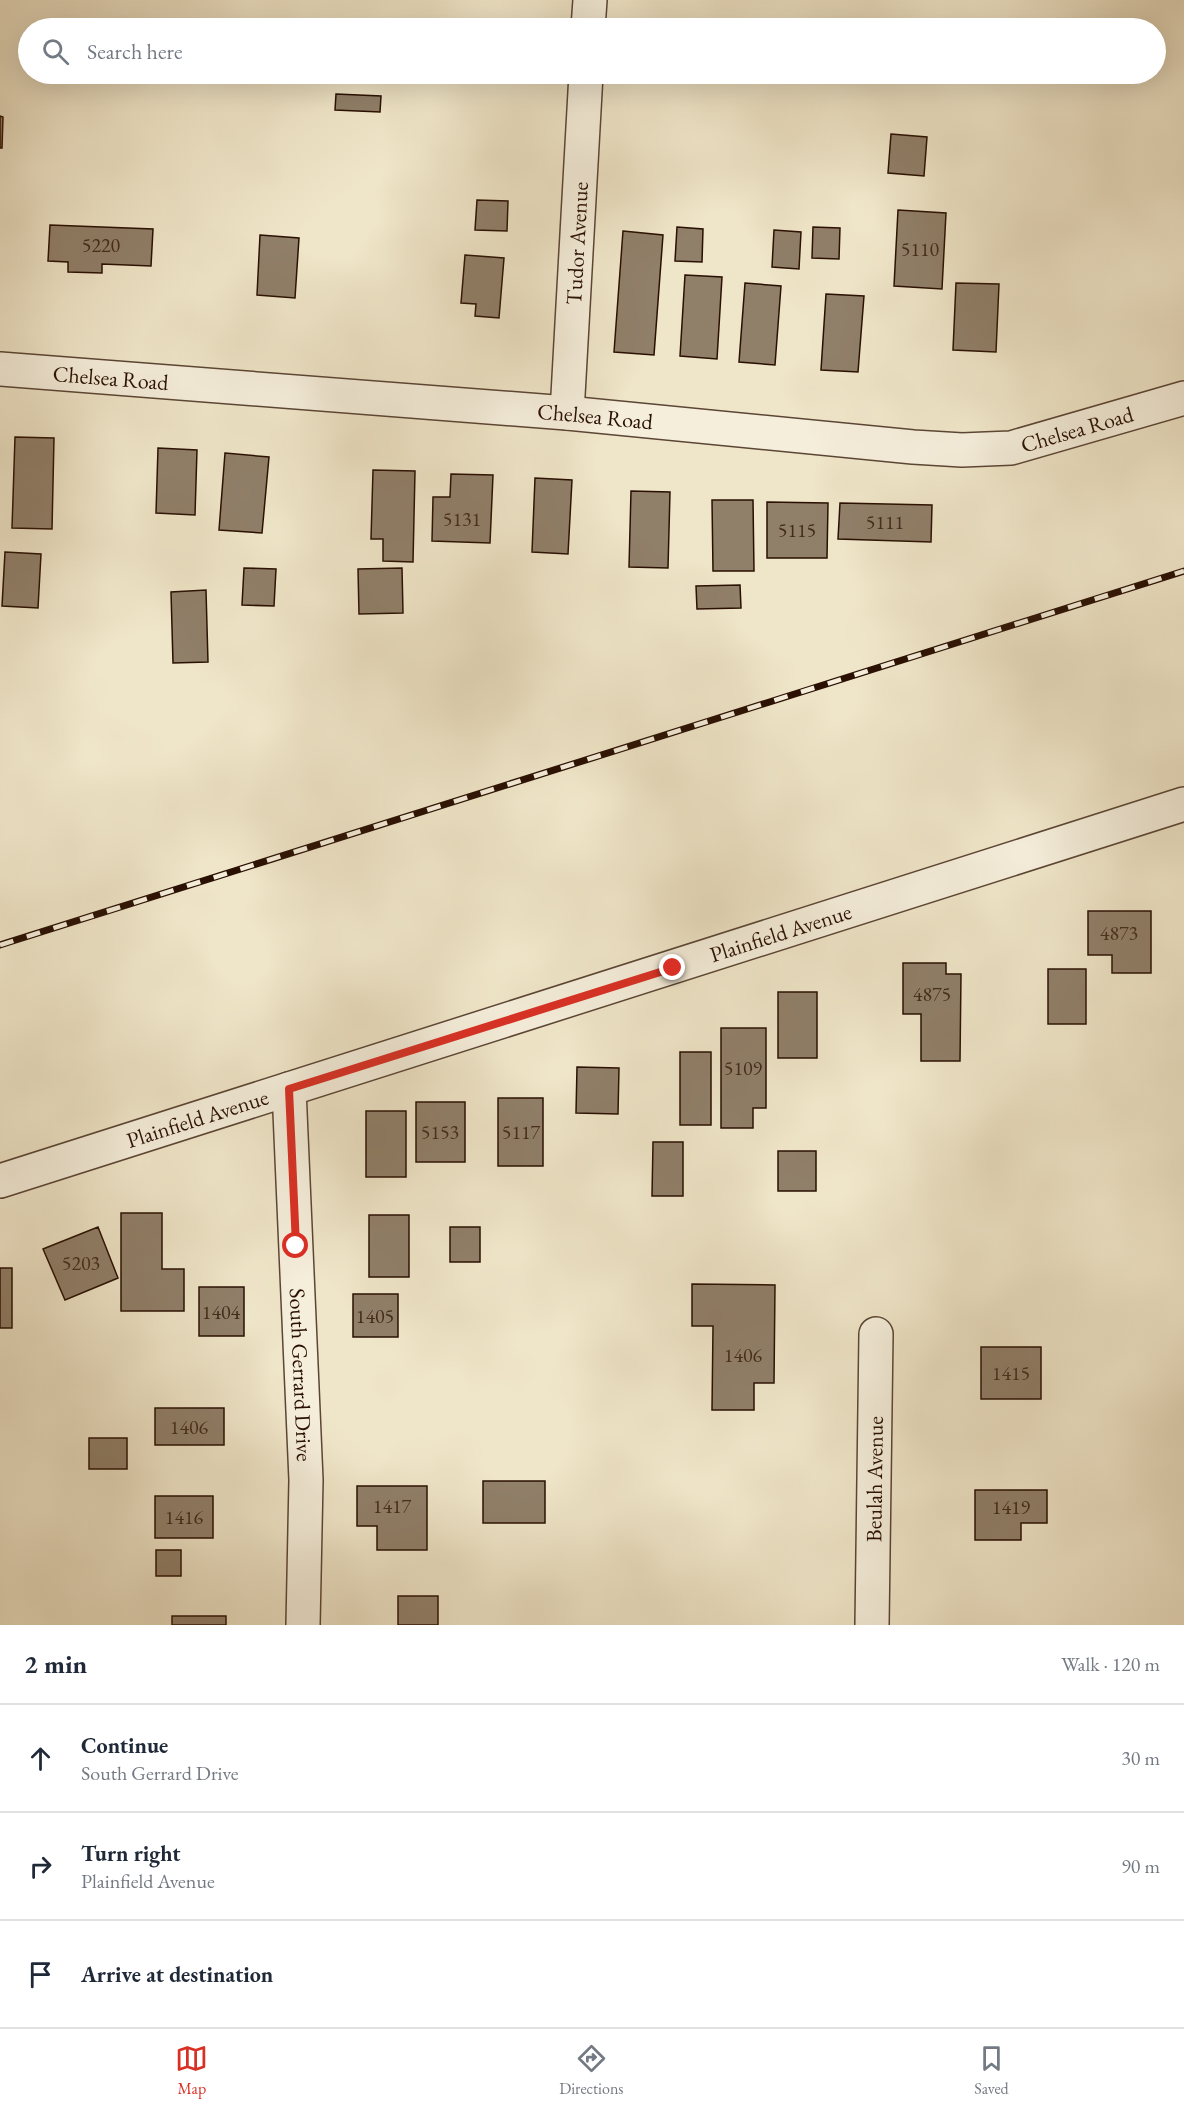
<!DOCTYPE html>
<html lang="en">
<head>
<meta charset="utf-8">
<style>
  :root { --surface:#fff; --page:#f6f6f7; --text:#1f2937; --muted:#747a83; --line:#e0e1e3; --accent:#d93025 }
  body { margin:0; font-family:"EB Garamond",serif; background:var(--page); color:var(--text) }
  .stop { position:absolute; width:18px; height:18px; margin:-14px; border:4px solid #d93025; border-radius:50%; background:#fff }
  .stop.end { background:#d93025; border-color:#fff; box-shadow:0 2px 6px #0008 }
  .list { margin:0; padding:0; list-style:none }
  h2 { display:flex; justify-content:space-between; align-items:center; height:78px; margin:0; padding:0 24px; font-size:26px }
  h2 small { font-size:20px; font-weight:400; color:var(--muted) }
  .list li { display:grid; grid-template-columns:39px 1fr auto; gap:18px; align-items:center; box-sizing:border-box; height:108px; padding:0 24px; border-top:2px solid var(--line) }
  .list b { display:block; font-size:22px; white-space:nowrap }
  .list p { margin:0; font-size:20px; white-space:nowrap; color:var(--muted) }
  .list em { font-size:20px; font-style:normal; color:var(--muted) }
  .icon { flex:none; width:33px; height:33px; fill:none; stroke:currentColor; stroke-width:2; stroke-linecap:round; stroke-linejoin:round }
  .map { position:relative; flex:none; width:1184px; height:1625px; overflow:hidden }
  .search { position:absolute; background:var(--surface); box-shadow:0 6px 24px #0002; left:18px; right:18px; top:18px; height:66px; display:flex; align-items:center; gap:15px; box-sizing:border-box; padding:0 21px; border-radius:33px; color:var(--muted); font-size:22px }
  .sheet { height:402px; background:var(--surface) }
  nav { display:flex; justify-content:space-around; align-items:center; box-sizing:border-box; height:84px; border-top:2px solid var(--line); background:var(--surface); font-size:16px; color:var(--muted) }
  nav a { display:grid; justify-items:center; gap:3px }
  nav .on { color:var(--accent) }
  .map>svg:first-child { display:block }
</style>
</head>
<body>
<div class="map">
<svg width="1184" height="1625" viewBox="0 0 1184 1625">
  <rect width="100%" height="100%" fill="#efe5c8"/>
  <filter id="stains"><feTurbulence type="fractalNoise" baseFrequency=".00333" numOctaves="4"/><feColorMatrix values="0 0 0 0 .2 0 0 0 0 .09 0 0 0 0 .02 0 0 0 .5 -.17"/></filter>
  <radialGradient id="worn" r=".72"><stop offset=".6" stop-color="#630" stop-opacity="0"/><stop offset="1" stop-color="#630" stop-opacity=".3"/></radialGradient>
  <path fill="#907f69" stroke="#2a1003" stroke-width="1.5" d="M336,94L381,96L380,112L335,110Z
    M0,116L3,117L2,148H0Z
    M891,134L927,137L924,176L888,173Z
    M477,200L508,201L507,231L475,230Z
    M898,210L946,213L942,289L894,286Z
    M50,225L153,229L151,266L102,264V273L68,272V262L48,261Z
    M677,227L703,229L702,262L675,261Z
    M813,227L840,228L839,259L812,258Z
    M774,230L801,232L799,269L772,267Z
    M623,231L663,235L654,355L614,352Z
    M260,235L299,238L295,298L257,295Z
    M465,255L504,258L499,318L475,316L476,304L461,303Z
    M685,275L722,277L717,359L680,356Z
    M745,283L781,286L775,365L739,362Z
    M956,283L999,284L996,352L953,350Z
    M826,294L864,296L858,372L821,370Z
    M15,437L54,438L52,529L12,528Z
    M158,448L197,450L195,515L156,513Z
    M225,453L269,457L262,533L219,530Z
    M373,470L415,471L413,562L383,561V539H371Z
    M451,474L493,475L490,543L432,541L433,497H450Z
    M535,478L572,480L568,554L532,552Z
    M631,491L670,492L668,568L629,567Z
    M712,500H753L754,571H713Z
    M767,502L828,503L827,558H767Z
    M840,503L932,505L931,542L838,539Z
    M5,552L41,554L38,608L2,606Z
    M244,568L276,569L274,606L242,605Z
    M402,568L403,613L359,614L358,569Z
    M740,585L741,608L697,609L696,586Z
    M206,590L208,662L173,663L171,592Z
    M1088,911H1151V973H1112V955H1088Z
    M903,963H946V974H961L960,1061H921V1014H903Z
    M1048,969H1086V1024H1048Z
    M778,992H817V1058H778Z
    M721,1028H766V1108H753V1128H721Z
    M680,1052H711V1125H680Z
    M577,1067L619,1068L618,1114L576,1113Z
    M498,1098H543V1166H498Z
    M416,1102H465V1162H416Z
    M366,1111H406V1177H366Z
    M653,1142H683V1196H652Z
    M778,1151H816V1191H778Z
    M121,1213H162V1269H184V1311H121Z
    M369,1215H409V1277H369Z
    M98,1227L118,1278L65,1300L43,1249Z
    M450,1227H480V1262H450Z
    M0,1268H12V1328H0Z
    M692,1284L775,1285L774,1383H754V1410H712L713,1326H692Z
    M199,1287H244V1336H199Z
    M353,1294H398V1337H353Z
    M981,1347H1041V1399H981Z
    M155,1408H224V1445H155Z
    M89,1438H127V1469H89Z
    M483,1481H545V1523H483Z
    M357,1486H427V1550H377V1526H357Z
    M975,1490H1047V1523H1021V1540H975Z
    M155,1496H213V1538H155Z
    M156,1550H181V1576H156Z
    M398,1596H438V1625H398Z
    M172,1616H226V1625H172Z"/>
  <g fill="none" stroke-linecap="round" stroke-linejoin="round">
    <defs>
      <g id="minor">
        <path d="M588,28L590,0"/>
        <path id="s1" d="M0,369L567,413L913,447L962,450L1011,448L1184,398"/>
        <path id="s2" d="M567,413L586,74"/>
        <path id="s3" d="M289,1089L306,1480L303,1625"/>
        <path id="s4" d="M0,1181L1184,804"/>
        <path id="s5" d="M872,1625L876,1334"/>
      </g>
    </defs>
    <use href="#minor" stroke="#5b4534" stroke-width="36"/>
    <use href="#minor" stroke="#f5eedb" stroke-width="33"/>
    <defs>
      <path id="rail" d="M0,945L1184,571"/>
    </defs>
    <use href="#rail" stroke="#2a1003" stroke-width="7"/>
    <use href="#rail" stroke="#f5eedb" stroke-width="4.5" stroke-dasharray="14" stroke-linecap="butt"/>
  </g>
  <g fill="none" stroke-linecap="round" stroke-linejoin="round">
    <path stroke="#d93025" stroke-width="8" d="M296,1246L289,1089L673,968"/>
  </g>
  <g text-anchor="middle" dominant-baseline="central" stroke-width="4.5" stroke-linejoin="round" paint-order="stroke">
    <g font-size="20" fill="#442c1c">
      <text x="101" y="245">5220</text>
      <text x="920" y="249">5110</text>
      <text x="462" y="519">5131</text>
      <text x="885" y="522">5111</text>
      <text x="797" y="530">5115</text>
      <text x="1119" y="933">4873</text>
      <text x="932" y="994">4875</text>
      <text x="743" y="1068">5109</text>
      <text x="440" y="1132">5153</text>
      <text x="521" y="1132">5117</text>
      <text x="81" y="1263">5203</text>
      <text x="221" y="1312">1404</text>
      <text x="375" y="1316">1405</text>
      <text x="743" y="1355">1406</text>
      <text x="1011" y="1373">1415</text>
      <text x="189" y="1427">1406</text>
      <text x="392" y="1506">1417</text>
      <text x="1011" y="1507">1419</text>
      <text x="184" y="1517">1416</text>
    </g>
    <g font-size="22" fill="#2a1003" stroke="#f5eedb">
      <text stroke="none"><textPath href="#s2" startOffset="170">Tudor Avenue</textPath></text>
      <text stroke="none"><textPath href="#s1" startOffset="111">Chelsea Road</textPath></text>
      <text stroke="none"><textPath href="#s1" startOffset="597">Chelsea Road</textPath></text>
      <text stroke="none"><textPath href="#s1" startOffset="1083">Chelsea Road</textPath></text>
      <text stroke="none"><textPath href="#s4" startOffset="819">Plainfield Avenue</textPath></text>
      <text stroke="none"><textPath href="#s4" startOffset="207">Plainfield Avenue</textPath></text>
      <text stroke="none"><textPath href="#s3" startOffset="286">South Gerrard Drive</textPath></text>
      <text stroke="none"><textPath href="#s5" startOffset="146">Beulah Avenue</textPath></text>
    </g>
  </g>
  <rect width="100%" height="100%" filter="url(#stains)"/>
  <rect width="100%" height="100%" fill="url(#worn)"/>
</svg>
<div class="stop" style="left:296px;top:1246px"></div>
<div class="stop end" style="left:673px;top:968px"></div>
<div class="search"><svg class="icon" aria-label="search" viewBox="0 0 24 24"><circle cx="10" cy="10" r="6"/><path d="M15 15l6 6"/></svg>Search here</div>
</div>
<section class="sheet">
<h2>2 min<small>Walk · 120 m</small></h2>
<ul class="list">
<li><svg class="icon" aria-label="ahead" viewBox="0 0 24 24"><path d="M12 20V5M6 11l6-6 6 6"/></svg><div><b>Continue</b><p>South Gerrard Drive</p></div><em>30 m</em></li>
<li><svg class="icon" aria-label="right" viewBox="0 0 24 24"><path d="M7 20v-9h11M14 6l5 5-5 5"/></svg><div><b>Turn right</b><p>Plainfield Avenue</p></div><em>90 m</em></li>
<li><svg class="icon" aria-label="arrive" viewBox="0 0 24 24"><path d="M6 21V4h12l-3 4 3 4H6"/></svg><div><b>Arrive at destination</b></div></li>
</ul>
</section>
<nav>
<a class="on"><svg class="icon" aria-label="map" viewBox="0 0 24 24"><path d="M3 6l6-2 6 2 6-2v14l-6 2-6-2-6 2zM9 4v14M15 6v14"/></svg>Map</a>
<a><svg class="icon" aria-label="directions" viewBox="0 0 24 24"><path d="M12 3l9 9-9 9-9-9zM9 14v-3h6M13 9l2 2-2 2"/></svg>Directions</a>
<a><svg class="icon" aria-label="saved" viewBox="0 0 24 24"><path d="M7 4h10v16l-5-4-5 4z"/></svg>Saved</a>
</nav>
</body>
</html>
